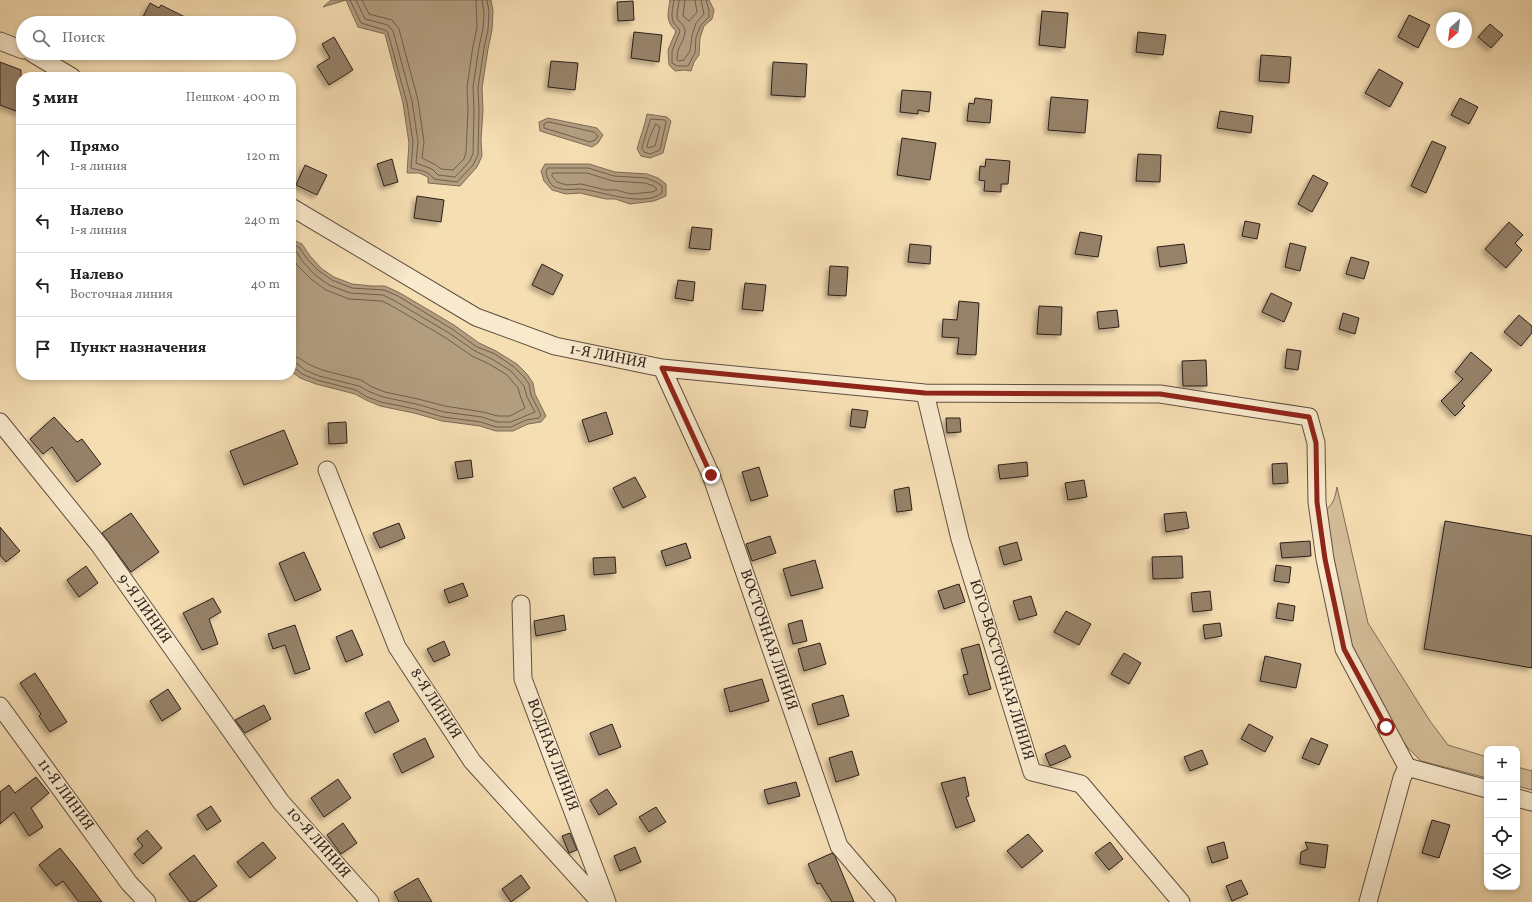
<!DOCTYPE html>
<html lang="ru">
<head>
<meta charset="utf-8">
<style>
  :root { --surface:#fff; --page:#f2f2f2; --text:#202124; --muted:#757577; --line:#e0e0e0 }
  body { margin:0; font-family:Vollkorn,serif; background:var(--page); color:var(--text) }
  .controls { position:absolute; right:12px; bottom:12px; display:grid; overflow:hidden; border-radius:8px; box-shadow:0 2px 6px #0003 }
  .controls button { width:36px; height:36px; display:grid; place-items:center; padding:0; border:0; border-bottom:1px solid var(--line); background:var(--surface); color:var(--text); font:20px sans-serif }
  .compass { position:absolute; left:1436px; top:12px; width:36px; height:36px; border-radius:50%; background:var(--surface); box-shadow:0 2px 6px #0003; rotate:208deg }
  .stop { position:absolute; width:12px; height:12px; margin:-9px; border:3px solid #8f2418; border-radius:50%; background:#fff }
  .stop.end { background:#8f2418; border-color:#fff; box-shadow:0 1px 4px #0008 }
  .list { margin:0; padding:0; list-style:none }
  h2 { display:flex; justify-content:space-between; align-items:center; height:52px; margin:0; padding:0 16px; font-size:17px }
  h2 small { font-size:13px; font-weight:400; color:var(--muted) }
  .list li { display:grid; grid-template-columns:26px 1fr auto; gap:12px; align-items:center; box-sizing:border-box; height:64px; padding:0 16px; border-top:1px solid var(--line) }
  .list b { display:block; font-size:15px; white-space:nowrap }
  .list p { margin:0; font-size:13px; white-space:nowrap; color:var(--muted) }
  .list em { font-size:13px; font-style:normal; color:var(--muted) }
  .icon { flex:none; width:22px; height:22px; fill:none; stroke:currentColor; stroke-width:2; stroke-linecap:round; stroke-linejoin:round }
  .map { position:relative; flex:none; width:1532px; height:902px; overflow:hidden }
  .search { position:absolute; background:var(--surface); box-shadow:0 2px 6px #0003; left:16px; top:16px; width:280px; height:44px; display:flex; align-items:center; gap:10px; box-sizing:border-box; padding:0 14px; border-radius:22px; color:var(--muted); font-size:15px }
  .panel { position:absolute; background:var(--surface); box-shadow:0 2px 6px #0003; left:16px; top:72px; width:280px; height:308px; border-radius:16px }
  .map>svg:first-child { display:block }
</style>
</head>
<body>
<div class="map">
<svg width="1532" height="902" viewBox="0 0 1532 902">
  <defs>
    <filter id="shadow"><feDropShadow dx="-3.5" dy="3.5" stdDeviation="2" flood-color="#0004"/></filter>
  </defs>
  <rect width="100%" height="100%" fill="#f6deb3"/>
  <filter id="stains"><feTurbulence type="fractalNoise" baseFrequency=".005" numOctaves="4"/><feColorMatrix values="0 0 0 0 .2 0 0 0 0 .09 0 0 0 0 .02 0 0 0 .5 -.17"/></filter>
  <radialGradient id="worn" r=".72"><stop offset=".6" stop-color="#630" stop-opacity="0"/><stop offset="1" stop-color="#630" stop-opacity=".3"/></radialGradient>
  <path fill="#d4be99" stroke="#806e59" d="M1337,487L1368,623L1430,721L1448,745L1487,757V778L1421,761L1409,749L1391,726L1347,648L1323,512C1333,505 1335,499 1337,487Z
    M1517,767L1532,771V790L1517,786Z"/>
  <path fill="#b29d7f" stroke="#7d6b56" d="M331,0H491L493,11L492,30L488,49L482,88L483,110L481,140L482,156L477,167L460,186L428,183V177L419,173H407L409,143L403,103L385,34L358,27L346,0L323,7Z
    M670,0H709L714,10L712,19L704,26L700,38L699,55L694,62L691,71L684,70L675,71L669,65L668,50L676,31C665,21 668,14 670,0Z
    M647,114L667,117L671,121L663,153L650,158L641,156L637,149C640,137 645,126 647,114Z
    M548,118L597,128L603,135L598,143L592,147L540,131L539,122Z
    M545,164H589L615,172L647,174L658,178L666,184V196L654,201L630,204L615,199H606L580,193L566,194L552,190L544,181L541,171Z
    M291,239L302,244L310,256L322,269L334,277L352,284L372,286H385L400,293L454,325L479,343L496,351L517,364L527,374L533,383L535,394L546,416L541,422L528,424L513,431H496L480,426L442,421L414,413L380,406L366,400L355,394L316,384L300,378L291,371Z"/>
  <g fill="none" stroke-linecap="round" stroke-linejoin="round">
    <path stroke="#705e4c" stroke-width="1" d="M350,0L361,23L385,30L388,33L407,103L413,142L411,168C420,171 428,170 434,179L457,182L473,165L478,155L479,110L478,88L484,48L488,30L489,11L487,0
      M356,0L365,19L388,25L393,31L412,101L418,142L416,163L432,169L438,175L455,177L469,162L473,154L474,110L473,87L479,47L483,29L484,12L482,0
      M362,0L369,14L392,20L399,29L418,100L424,142L422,158L436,165L441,169L453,170L464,159L466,152L468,110L467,87L473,46L477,28L476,0
      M674,0C673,7 670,17 674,23C676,27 679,27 680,31L672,51V63L677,66H688L695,53L696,37L701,25L709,17V10L706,0
      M679,0C679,5 677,11 677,16C677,23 686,24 685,32C684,43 677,45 677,60L679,61L684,60L690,51L692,36L696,23L704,14L701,0
      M685,0L683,16L689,21L697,12L695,0
      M651,119L665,120L666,122L660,150L650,154L644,152L642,148Z
      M549,122L594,132L598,136L595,140L590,142L544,128V124Z
      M656,124L660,127L655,146L648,148L647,146L649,139Z
      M548,168H588L614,176L646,178L656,182L662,186V193C643,208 602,191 580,189C572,189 564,191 555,187C550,185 547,178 546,172Z
      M553,173H587L613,181L645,183L654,186L657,190L652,192L631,194L616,190H606L581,184L567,185L557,182L552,176Z
      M291,244L299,247L307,259L319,271L332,280L352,288L384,290L398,296L452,329L477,347L495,354L514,367L524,377L529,384L531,395L541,415L539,418L526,420L511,427H496L481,422L443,417L415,409L381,402L367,397L356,390L317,380L302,374L296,369L291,368
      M291,249L296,251L303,262L315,275L329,285L350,293L383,295L395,301L449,333L475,351L492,359L511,371L524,386L527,397L535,412L511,422H497L482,417L444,412L416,404L383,397L370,392L359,386L319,376L305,370L296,363L291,362
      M291,256L298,266L311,279L326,290L349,299L382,301L392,306L446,338L472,356L489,364L507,375L518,388L521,398L525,408L510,416H498L483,412L445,406L418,399L385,392L372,387L361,380L322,370L308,364L299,358L291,356"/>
  </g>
  <path fill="#968269" stroke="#2d1f19" filter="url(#shadow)" d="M633,1L634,20L618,21L617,2Z
    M150,3L159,8L161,5L197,23H140Z
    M1042,11L1068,13L1065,48L1039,45Z
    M1409,15L1430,25L1418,48L1398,37Z
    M1490,24L1503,35L1491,48L1478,37Z
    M634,32L662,35L659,62L631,58Z
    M1138,32L1166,35L1163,55L1136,52Z
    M334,37L353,70L329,85L317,66L330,58L322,44Z
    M1261,55L1291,57L1289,83L1259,81Z
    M551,61L578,63L575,90L548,87Z
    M0,62L21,70V113L0,105Z
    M773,62L807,64L805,97L771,95Z
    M1379,69L1403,83L1390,107L1365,93Z
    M902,90L931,92L929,112L918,110V114L900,112Z
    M1051,97L1088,100L1085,133L1048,130Z
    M975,98L992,100L990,123L967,121L969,103L974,104Z
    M1460,98L1478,107L1469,124L1451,115Z
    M1220,111L1253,116L1251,133L1217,128Z
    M902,138L936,143L930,180L897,175Z
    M1432,141L1446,147L1426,193L1411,186Z
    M1138,154L1161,155L1160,182L1136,181Z
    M392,159L398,182L384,186L377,164Z
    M986,159L1010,161L1008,184H1001V192L984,191L985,181L979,180L980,166L985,167Z
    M305,165L327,175L317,195L296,185Z
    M1313,175L1328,183L1312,212L1298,204Z
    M417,196L444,200L441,222L414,218Z
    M1245,221L1260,224L1257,239L1242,236Z
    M1509,222L1523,235L1515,243L1522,250L1506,268L1485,249Z
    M692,227L712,229L710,250L689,248Z
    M1080,232L1102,236L1098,257L1075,254Z
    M1290,243L1306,247L1300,271L1285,267Z
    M910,244L931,246L930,264L908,262Z
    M1184,244L1187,263L1160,267L1157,247Z
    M1351,257L1369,262L1364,279L1346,274Z
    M542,264L563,275L553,295L532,285Z
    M830,266L848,267L846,296L828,295Z
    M678,280L695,282L693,301L675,298Z
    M745,283L766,285L763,311L742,309Z
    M1271,293L1292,303L1284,322L1262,312Z
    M959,301L979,303L976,355L957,354L959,338L942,337L943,319L957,320Z
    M1039,306L1062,307L1061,335L1037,334Z
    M1117,310L1119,327L1099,329L1097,312Z
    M1343,313L1359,318L1355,334L1339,329Z
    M1519,315L1532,326V333L1521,346L1504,332Z
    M1287,349L1301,351L1298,370L1285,368Z
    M1471,352L1492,370L1462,403L1465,406L1455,416L1441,401L1463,379L1455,372Z
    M1206,360L1207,386H1183L1182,361Z
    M852,409L868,411L865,428L850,426Z
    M606,412L613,434L589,442L582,420Z
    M54,417L77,442L82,439L101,464L77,482L52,447L43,454L30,439Z
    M946,418H960L961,432L947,433Z
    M346,422L347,443L329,444L328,423Z
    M284,430L298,464L244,485L230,451Z
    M471,460L473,477L458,479L455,462Z
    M1027,462L1028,476L1000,479L998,465Z
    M1287,463L1288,483L1273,484L1272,464Z
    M759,467L768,496L751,501L742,472Z
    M635,477L646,497L623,508L613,488Z
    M1084,480L1087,497L1068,500L1065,483Z
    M909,487L912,510L897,512L894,490Z
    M1186,512L1189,528L1166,532L1164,514Z
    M131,513L159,552L131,572L102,533Z
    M1445,521L1532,536V668L1424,649Z
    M399,523L405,538L380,548L373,533Z
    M0,527L20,551L6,562L0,555Z
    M770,536L776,553L752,561L746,544Z
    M1310,541L1311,556L1282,558L1280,543Z
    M1017,542L1022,560L1004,565L999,547Z
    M686,543L691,558L666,566L661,551Z
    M304,552L321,590L295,601L279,563Z
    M1182,556L1183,578L1153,579L1152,557Z
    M615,557L616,573L594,575L593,558Z
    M815,560L823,588L791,596L783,569Z
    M1276,565L1291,567L1289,583L1274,581Z
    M86,566L98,583L79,597L67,580Z
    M463,583L468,596L449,603L444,590Z
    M959,584L965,602L944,609L938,591Z
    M1210,591L1212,610L1193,612L1191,593Z
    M1031,596L1037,615L1019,620L1013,601Z
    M213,598L221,612L209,619L218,644L202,650L183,613Z
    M1278,603L1295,606L1293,621L1276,618Z
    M1066,611L1091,624L1079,645L1054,632Z
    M564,615L566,630L536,636L534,621Z
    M802,620L807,641L793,644L788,624Z
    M1220,623L1222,636L1205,639L1203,625Z
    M295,625L310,669L295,674L285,645L273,649L268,634Z
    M352,630L363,655L346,662L336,637Z
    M444,641L450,655L434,662L427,649Z
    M820,643L826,664L804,671L798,649Z
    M979,644L991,689L969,695L963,675L968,674L961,649Z
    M1124,653L1141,663L1129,684L1111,674Z
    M1265,656L1301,664L1296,688L1260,681Z
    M35,673L67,722L50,732L39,716L41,714L20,683Z
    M762,679L769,701L730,712L724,689Z
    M168,689L181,709L162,721L150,701Z
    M843,695L849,716L818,725L812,704Z
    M389,701L399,721L375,733L365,713Z
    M264,705L271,719L245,733L235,720Z
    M612,724L621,747L599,755L590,733Z
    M1249,724L1273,737L1265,752L1241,739Z
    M425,738L434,757L402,773L393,754Z
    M1311,738L1328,745L1319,765L1302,758Z
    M1065,745L1071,757L1050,766L1045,754Z
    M1202,750L1208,764L1190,771L1184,757Z
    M852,751L859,775L836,782L829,758Z
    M36,777L49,793L31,808L43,827L29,836L14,812L0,824V792L9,785L15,793Z
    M965,777L969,796L966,797L975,821L956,828L941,783Z
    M338,779L351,798L324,817L311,798Z
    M796,782L800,796L768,804L764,790Z
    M607,789L617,804L599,815L590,800Z
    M211,806L221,821L207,830L197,815Z
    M656,807L666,822L649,832L639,817Z
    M1432,820L1450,825L1439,858L1422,853Z
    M343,823L357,843L341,854L327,835Z
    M147,830L162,848L143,864L134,854L143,846L137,839Z
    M570,833L577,850L569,853L562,836Z
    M1028,834L1043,851L1022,868L1007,851Z
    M263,842L276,858L250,878L237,862Z
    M1110,842L1123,859L1109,870L1095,853Z
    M1224,842L1228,858L1212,863L1207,847Z
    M1305,842L1328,845L1325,868L1300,864L1301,852L1308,849Z
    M635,847L641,862L620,871L614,856Z
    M60,848L77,869L102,902H79L63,881L56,886L39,865Z
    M832,853L835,856L854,902H832L820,883L817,884L808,864Z
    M194,855L217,886L195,902H190L169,874Z
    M521,875L530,888L511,902L502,889Z
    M418,878L432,902H399L394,892Z
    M1241,880L1248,894L1232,901L1226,886Z"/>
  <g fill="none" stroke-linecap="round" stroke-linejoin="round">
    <defs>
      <path id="minor" d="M0,41L23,50
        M32,53L72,77
        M291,207L476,317L555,346L662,368L925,393L1160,394L1309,417L1316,443L1317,502L1325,559L1344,649L1407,767
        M662,368L711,475L839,846L887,902
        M925,393L960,539L1032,772L1081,784L1181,902
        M0,422L100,546L281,802L370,902
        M327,470L397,647L472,761L600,902
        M521,604L523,679L607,902
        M0,706L129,883L147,902
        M1407,767L1487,789
        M1517,798L1532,802
        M1368,902L1402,778L1407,767"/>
    </defs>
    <use href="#minor" stroke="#5f4f40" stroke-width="19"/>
    <use href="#minor" stroke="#f9eace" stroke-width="17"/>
  </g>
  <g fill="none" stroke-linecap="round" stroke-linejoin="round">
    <path stroke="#8f2418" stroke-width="5" d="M711,475L662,368L925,393L1160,394L1309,417L1316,443L1317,502L1325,559L1344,649L1386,727"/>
  </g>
  <g text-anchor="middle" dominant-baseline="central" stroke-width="3" stroke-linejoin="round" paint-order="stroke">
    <g font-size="15" fill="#2d1f19" stroke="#f9eace">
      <text transform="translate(608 357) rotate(11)">1-Я ЛИНИЯ</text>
      <text transform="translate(144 609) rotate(55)">9-Я ЛИНИЯ</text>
      <text transform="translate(768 640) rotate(71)">ВОСТОЧНАЯ ЛИНИЯ</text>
      <text transform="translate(1001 670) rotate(73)">ЮГО-ВОСТОЧНАЯ ЛИНИЯ</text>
      <text transform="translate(435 704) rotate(57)">8-Я ЛИНИЯ</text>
      <text transform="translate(552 755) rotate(69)">ВОДНАЯ ЛИНИЯ</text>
      <text transform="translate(65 795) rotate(54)">11-Я ЛИНИЯ</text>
      <text transform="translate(318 843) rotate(49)">10-Я ЛИНИЯ</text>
    </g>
  </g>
  <rect width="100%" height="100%" filter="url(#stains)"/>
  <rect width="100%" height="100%" fill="url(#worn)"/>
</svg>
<div class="controls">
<button>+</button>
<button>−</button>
<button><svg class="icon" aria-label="locate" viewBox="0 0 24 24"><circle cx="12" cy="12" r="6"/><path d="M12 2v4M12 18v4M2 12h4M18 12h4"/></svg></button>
<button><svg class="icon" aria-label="layers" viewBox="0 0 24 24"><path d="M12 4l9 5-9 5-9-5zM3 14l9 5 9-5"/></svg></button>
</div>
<svg class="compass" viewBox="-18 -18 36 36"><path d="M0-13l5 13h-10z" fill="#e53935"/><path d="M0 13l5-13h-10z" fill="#757577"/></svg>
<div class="stop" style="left:1386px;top:727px"></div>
<div class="stop end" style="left:711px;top:475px"></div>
<div class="search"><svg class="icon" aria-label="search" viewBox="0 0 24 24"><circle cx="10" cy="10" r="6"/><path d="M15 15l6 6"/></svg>Поиск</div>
<section class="panel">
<h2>5 мин<small>Пешком · 400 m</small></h2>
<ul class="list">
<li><svg class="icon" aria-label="ahead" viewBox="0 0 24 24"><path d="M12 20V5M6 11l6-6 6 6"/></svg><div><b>Прямо</b><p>1-я линия</p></div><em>120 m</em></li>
<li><svg class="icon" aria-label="left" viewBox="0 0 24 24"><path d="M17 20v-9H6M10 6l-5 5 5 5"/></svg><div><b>Налево</b><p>1-я линия</p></div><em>240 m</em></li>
<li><svg class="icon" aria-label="left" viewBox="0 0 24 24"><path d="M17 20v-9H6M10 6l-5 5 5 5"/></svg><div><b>Налево</b><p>Восточная линия</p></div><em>40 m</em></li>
<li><svg class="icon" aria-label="arrive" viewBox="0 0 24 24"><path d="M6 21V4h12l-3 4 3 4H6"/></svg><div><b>Пункт назначения</b></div></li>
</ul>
</section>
</div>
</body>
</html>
